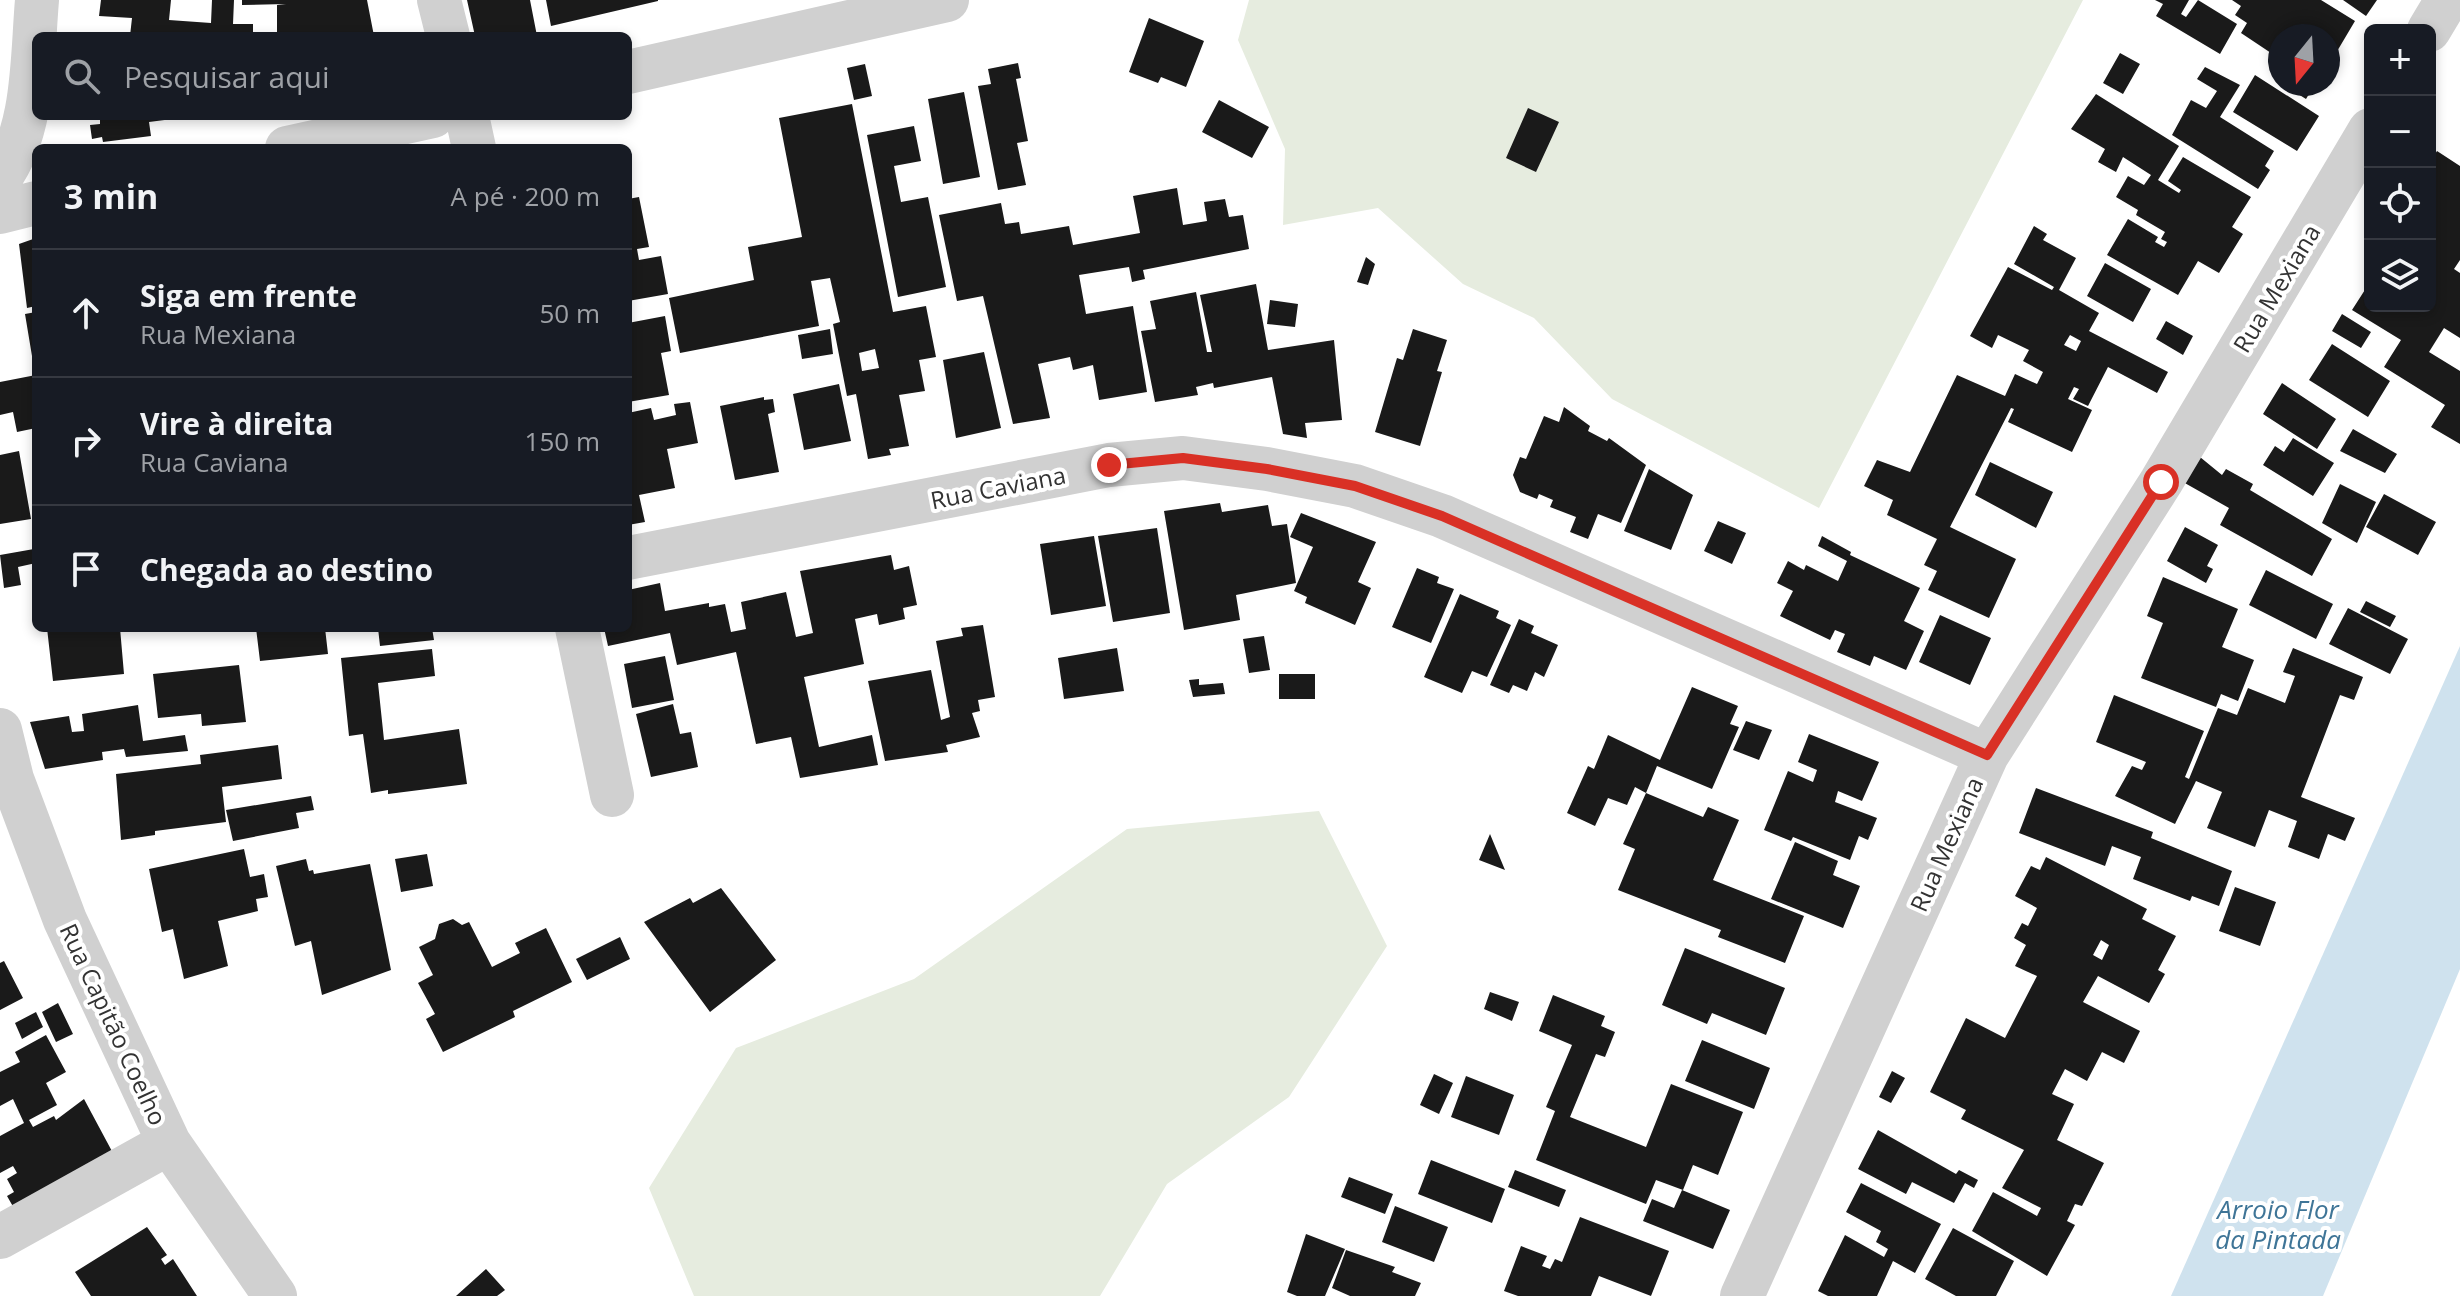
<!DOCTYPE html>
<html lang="pt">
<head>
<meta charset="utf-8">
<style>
  :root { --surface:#171b24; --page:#242831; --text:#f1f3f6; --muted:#9ea1a6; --line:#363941 }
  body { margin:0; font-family:"Open Sans",sans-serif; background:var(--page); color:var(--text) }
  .controls { position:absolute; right:24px; top:24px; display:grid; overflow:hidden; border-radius:12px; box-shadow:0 4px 12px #0003 }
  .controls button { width:72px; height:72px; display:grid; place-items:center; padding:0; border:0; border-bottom:2px solid var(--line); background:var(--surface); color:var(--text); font:40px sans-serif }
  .compass { position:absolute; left:2268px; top:24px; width:72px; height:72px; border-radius:50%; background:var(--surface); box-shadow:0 4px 12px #0003; rotate:198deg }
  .stop { position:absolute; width:24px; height:24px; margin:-18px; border:6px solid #d93025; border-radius:50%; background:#fff }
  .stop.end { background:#d93025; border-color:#fff; box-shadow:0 2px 8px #0008 }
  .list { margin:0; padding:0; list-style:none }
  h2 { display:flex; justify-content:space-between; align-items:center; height:104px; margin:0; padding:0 32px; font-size:34px }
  h2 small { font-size:26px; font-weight:400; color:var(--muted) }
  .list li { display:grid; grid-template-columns:52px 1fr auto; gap:24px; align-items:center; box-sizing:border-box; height:128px; padding:0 32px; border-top:2px solid var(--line) }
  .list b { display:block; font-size:30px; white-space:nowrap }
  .list p { margin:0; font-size:26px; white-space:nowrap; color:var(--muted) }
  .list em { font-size:26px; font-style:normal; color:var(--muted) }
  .icon { flex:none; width:44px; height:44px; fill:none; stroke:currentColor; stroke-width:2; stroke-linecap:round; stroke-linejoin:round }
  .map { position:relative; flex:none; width:2460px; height:1296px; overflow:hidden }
  .search { position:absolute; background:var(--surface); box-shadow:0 4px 12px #0003; left:32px; top:32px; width:600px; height:88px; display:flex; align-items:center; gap:20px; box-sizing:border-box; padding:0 28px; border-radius:12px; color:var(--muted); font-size:30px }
  .panel { position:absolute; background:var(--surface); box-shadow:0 4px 12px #0003; left:32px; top:144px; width:600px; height:488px; border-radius:12px }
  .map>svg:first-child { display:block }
</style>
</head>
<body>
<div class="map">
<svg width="2460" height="1296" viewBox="0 0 2460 1296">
  <rect width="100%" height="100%" fill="#fff"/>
  <path fill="#e6ecdf" d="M1249,0H2083L1819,508L1612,399L1534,318L1463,284L1378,208L1283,225L1285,149L1238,40Z
    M1319,811L1387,946L1289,1097L1167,1184L1100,1296H694L649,1188L736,1048L914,979L1127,829Z"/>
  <path fill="#cfe2ee" d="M2460,646V969L2323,1296H2171Z"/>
  <path fill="#1a1a1a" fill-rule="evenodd" d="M101,0H171L169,20L211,23L212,0H234L233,24H253V36H130L132,18L99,16Z
    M242,0H367L374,36H277V5L286,4L242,5Z
    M467,0H530L537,36H475Z
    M546,0H658V1L551,26Z
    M2155,0H2189L2181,14L2186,17L2198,0L2237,24L2220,54L2156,16L2163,4Z
    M2232,0H2321L2355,21L2336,53L2328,48V36H2280V59L2241,33L2247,23L2235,15L2241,6Z
    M2343,0H2377L2366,16Z
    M1149,18L1204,41L1186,87L1161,77L1158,83L1129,72Z
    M2120,53L2140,64L2123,94L2103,83Z
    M1018,63L1021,78L1016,79L1028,141L1017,143L1026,185L998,190L978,86L991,84L988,69Z
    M865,64L872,96L854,100L847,68Z
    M2205,67L2240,85L2220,117L2274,151L2265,166L2270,170L2258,189L2172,135L2191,100L2206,108L2217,91L2197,79Z
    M2255,75L2319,116L2297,151L2233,112Z
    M2282,84H2315L2306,99Z
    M964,92L980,177L943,184L928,99Z
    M2096,94L2179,146L2158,180L2179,193L2181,190L2168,181L2183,157L2251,197L2232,227L2243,234L2219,273L2198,261L2178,295L2107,255L2128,219L2158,237L2155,242L2164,247L2167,242L2161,239L2165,232L2136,215L2138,210L2116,197L2128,176L2144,185L2151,175L2123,157L2116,172L2098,162L2105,149L2071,129Z
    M1219,100L1269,127L1252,158L1202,132Z
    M852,104L893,312L926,306L936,357L919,360L925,391L899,395L909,446L889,449L891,455L868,459L856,394L847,396L833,324L840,322L830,278L811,281L819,326L680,353L669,298L754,280L748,247L802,237L779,118ZM875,349L879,368L862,371L859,353Z
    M1528,108L1559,122L1536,172L1506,158Z
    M100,116H180V118L149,122L151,136L103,142L102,137L92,139L90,125L100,124Z
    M914,126L921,161L894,166L901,202L928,197L946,287L898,297L867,135Z
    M2437,151L2460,166V260L2454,269L2460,273V338L2444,328L2429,352L2460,371V444L2431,427L2445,405L2384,367L2401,340L2352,310L2370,282V306H2430V162Z
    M1177,188L1183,225L1207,221L1204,202L1225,199L1229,217L1243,215L1249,249L1143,270L1145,279L1132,282L1129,267L1079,275L1086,314L1133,306L1147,392L1099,400L1093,365L1073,370L1070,357L1038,364L1050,418L1013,424L983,296L957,301L939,215L1001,203L1005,224L1019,222L1021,234L1069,226L1073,245L1140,233L1133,196Z
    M639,197L649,247L637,249L639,260L661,256L668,294L628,301V199Z
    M2034,226L2047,234L2043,240L2076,258L2059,290L2099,313L2089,331L2168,372L2157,393L2108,367L2088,406L2073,399L2079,389L2074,387L2068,399L2092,410L2072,452L2008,422L2014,409L2011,408L1950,527L2016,559L1989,618L1928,590L1937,571L1924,565L1937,539L1887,515L1893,500L1864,486L1877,460L1910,472L1957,375L2005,396L2015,374L2037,384L2043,372L2023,361L2029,350L1998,335L1992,348L1970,336L2008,267L2052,290L2054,287L2014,264ZM2070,335L2081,341L2076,351L2064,345Z
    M36,238V306L27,308L19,244Z
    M1366,257L1375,264L1368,285L1357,282Z
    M2105,263L2151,289L2133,322L2087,296Z
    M1256,284L1268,350L1334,340L1342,420L1305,423L1307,438L1283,434L1272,377L1214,388L1213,383L1196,387L1198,395L1155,402L1141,331L1156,329L1150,301L1196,292L1207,352H1212L1200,295Z
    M1270,300L1298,304L1295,327L1267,324Z
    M36,312V367L34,368L25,314Z
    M2342,314L2371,332L2361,348L2332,331Z
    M665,316L671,351L661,353L669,395L628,402V323Z
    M2166,321L2193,336L2183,355L2156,339Z
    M830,329L833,354L802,359L798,335Z
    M1413,329L1447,340L1437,371L1442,372L1420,446L1375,432L1397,358L1403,360Z
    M2332,344L2390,381L2368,417L2309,380Z
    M984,352L1001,428L956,438L943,360Z
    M36,375V428L17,432L13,412L0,415V382Z
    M2282,383L2336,419L2317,449L2263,414Z
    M839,384L851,441L804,450L793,394Z
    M764,397V400L773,399L775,412L768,414L779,472L735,480L720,406Z
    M690,402L698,443L667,449L675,488L639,495L645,522L628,525V484L632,483L628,413L651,408L654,420L676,415L674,404Z
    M1564,407L1590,426L1588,431L1607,441L1609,438L1646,465L1621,523L1598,514L1588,539L1570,532L1576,517L1550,507L1553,500L1539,494L1537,499L1520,492L1513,475L1520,457L1526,459L1544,416L1559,422Z
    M2353,429L2397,454L2385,473L2340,451Z
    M2293,438L2334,463L2313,496L2263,465L2275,446L2284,452Z
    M19,451L31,519L0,524V455Z
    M2200,457L2222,475L2226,469L2253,484L2250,490L2332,539L2312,576L2220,525L2229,508L2183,482Z
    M1990,462L2053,492L2036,528L1975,495Z
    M1649,469L1693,495L1671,550L1624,531Z
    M2340,484L2376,502L2357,543L2322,523Z
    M2384,494L2436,522L2418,555L2366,527Z
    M1220,503L1222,512L1268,505L1272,526L1287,524L1296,583L1236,595L1240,620L1184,630L1164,511Z
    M1301,513L1376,542L1358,582L1371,588L1355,625L1305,603L1307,597L1294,591L1313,547L1290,537Z
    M1718,521L1746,533L1732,564L1704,551Z
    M2185,527L2218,545L2207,566L2213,569L2206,583L2167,561Z
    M1157,528L1170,613L1113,622L1098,536Z
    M1094,536L1106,606L1051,615L1040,544Z
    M1822,536L1851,552L1850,555L1920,588L1904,621L1924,631L1906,670L1874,656L1870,666L1837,652L1845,634L1835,630L1830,640L1780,616L1793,591L1777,583L1788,561L1804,570L1806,565L1838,581L1847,561L1818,546Z
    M34,549L36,563L18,567L21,585L4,588L0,555Z
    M891,555L894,570L909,566L917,605L903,608L905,619L879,625L877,614L855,619L864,664L804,677L819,747L872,735L878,765L800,778L791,737L756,744L736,652L677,665L670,633L608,646L604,628H628V590L660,583L665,611L709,603V607L725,604L731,632L746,629L741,602L786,592L796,637L813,633L800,571Z
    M1417,568L1439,577L1437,583L1454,589L1431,643L1392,627Z
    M2266,570L2333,604L2316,639L2249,605Z
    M2163,577L2238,609L2222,647L2254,660L2238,701L2221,694L2216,707L2141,678L2163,623L2147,616Z
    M1460,594L1499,611L1496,618L1511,625L1487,677L1472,671L1462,693L1424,677Z
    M2366,601L2396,616L2390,627L2360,612Z
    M2348,608L2408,639L2390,674L2329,644Z
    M1940,615L1991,638L1970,685L1919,662Z
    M1519,619L1534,626L1531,633L1558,645L1544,677L1535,672L1527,691L1513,685L1509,693L1490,685Z
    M983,625L995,697L978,700L980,711L972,713L980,737L946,745L948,752L885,761L868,681L931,670L941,720L950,717L936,641L963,636L961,628Z
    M47,628H120L124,674L53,681Z
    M256,628H325L328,654L260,661Z
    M378,628H432L434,640L380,646Z
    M1264,636L1270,670L1249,673L1243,639Z
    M1117,648L1124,691L1064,699L1058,658Z
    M2293,648L2363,677L2354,700L2340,695L2301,797L2355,818L2345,841L2328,834L2319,859L2288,847L2297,821L2269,810L2255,847L2207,828L2222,792L2196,781L2175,824L2115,796L2132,766L2142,770L2146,762L2096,742L2114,695L2204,731L2185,777L2189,779L2218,708L2237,715L2248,688L2285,703L2295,676L2283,672Z
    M432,649L435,676L378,683L384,740L459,729L467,784L388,794V790L371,793L363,734L349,736L341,658Z
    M665,656L674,700L632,708L624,664Z
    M239,665L246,722L202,726L201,714L158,718L153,674Z
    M1279,674H1315V699H1279Z
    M1199,679V685L1223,683L1225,694L1193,697L1189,680Z
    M1692,687L1738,706L1730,724L1739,727L1712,789L1657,766L1646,793L1635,787L1627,805L1608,798L1595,826L1567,813L1588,766L1594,769L1608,735L1660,760Z
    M673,704L680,734L691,732L698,767L651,777L636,714Z
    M138,705L143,741L185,735L188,751L126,757L124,749L102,752L103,760L45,769L30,722L69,716L72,732L84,731L82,714Z
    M1746,721L1772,730L1759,760L1733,750Z
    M1809,734L1879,762L1862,801L1838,791L1835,802L1877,818L1868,840L1859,836L1850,860L1793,837L1791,841L1764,830L1788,771L1813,782L1817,770L1798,762Z
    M278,745L282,779L222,787L226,822L155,831V835L121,840L116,774L201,764L200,755Z
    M2036,788L2153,832L2151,838L2232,871L2219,906L2192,896L2190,901L2133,879L2141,857L2112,846L2105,866L2019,833Z
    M1646,793L1703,817L1708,807L1739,820L1713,880L1804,916L1785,963L1718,937L1721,930L1618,890L1635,849L1623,844Z
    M311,796L314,810L296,813L299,828L233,841L226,810Z
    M1490,834L1505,870L1479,860Z
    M1795,842L1838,861L1833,875L1860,886L1843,928L1771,899Z
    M244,849L250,877L264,874L268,897L256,899L258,911L218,921L228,966L184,979L173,929L162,932L149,869Z
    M427,854L433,886L401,892L395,859Z
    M2046,857L2147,909L2142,919L2176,936L2158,970L2165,974L2149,1003L2098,976L2083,1002L2140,1031L2124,1063L2102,1052L2087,1081L2065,1069L2052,1094L2074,1104L2057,1140L2104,1163L2082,1206L2075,1204L2067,1221L2075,1225L2047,1276L1972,1231L1993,1192L2037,1216L2041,1208L2002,1188L2024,1150L1961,1119L1966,1110L1930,1092L1966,1018L2005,1038L2037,976L2015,966L2026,945L2014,938L2022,923L2028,926L2037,908L2015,896L2031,866L2040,870ZM2101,940L2109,945L2102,960L2093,955Z
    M306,859L309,871L313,870L314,874L370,864L391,970L322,995L311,941L295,946L276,866Z
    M2235,887L2276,902L2260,946L2219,931Z
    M721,888L776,960L710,1012L644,922L690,898L693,903Z
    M453,919L462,925L469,922L492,967L520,953L515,943L546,928L572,982L513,1011L515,1017L443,1052L426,1019L435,1014L418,983L433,975L419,947L435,939L439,924Z
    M620,937L630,959L587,980L576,959Z
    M1685,948L1785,988L1766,1035L1712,1013L1707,1024L1662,1005Z
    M4,961L23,998L0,1010V963Z
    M1490,992L1519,1002L1512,1021L1484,1009Z
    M1553,995L1605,1016L1601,1026L1615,1032L1605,1057L1596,1054L1570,1117L1646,1147L1671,1084L1743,1112L1718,1175L1693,1165L1683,1190L1656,1180L1646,1204L1536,1160L1555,1111L1546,1107L1572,1045L1539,1031Z
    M58,1003L73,1034L56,1042L42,1012Z
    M36,1012L43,1027L22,1039L15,1023Z
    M46,1035L66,1072L46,1083L57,1105L29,1120L33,1127L54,1116L56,1120L84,1099L114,1155L19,1217L7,1196L14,1192L7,1179L17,1173L13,1166L0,1173V1136L24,1123L13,1099L0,1106V1072L20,1062L15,1052Z
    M1702,1040L1770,1068L1754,1109L1685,1081Z
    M1892,1071L1905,1078L1891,1103L1879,1097Z
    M1434,1074L1453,1083L1439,1114L1420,1105Z
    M1466,1076L1514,1095L1499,1135L1451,1117Z
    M1878,1130L1956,1174L1959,1170L1978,1180L1974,1188L1965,1183L1954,1203L1912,1182L1906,1194L1858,1169Z
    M1431,1160L1505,1189L1492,1223L1418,1194Z
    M1515,1170L1566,1190L1559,1207L1508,1187Z
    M1349,1177L1393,1194L1385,1214L1341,1197Z
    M1861,1183L1941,1224L1915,1273L1893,1261L1877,1296H1828L1818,1291L1845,1235L1884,1257L1888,1249L1876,1242L1881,1231L1846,1212Z
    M1682,1190L1730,1210L1713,1249L1643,1221L1652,1199L1674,1208Z
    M1395,1206L1448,1227L1434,1262L1382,1242Z
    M1580,1217L1669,1251L1651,1296L1599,1276L1591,1296H1518L1504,1291L1521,1246L1547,1256L1542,1266L1550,1269L1555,1259L1562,1262Z
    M147,1227L167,1255L161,1259L165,1265L173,1259L197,1296H91L75,1272Z
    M1953,1228L2014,1261L1996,1296H1956L1925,1279Z
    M1306,1234L1345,1249L1325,1296H1297L1287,1292Z
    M1346,1250L1395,1267L1392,1272L1421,1283L1415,1296H1350L1332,1288Z
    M486,1269L505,1290L497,1296H456Z"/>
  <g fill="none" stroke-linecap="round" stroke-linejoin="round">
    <path stroke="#d0d0d0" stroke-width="44" d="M439,0L448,36
      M2429,30L2447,0
      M628,72L947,0
      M467,116L474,148
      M287,148L433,116
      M0,178C35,130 32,57 37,0
      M0,212L36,203
      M628,558L1109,465L1183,458L1267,469L1355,486L1442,516L1987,755
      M577,628L612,795
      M0,730L12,779L65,920L169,1143L275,1296
      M0,1237L169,1143
      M1742,1296L1987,755L2161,482L2370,130"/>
  </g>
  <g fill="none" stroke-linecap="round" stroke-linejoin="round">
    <path stroke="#d93025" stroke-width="10" d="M1109,465L1183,458L1267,469L1355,486L1442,516L1987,755L2161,482"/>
  </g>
  <g text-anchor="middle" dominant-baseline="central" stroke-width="8" stroke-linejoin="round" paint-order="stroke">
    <g font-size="24" fill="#333" stroke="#fff">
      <text transform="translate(2276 288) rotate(-59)">Rua Mexiana</text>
      <text transform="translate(998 487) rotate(-11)">Rua Caviana</text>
      <text transform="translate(1946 844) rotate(-66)">Rua Mexiana</text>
      <text transform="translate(114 1024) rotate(65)">Rua Capitão Coelho</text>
    </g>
    <g font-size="26" font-style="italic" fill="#3f7597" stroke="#fff">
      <text x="2278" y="1209">Arroio Flor<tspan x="2278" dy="30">da Pintada</tspan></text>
    </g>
  </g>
</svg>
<div class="controls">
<button>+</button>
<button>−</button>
<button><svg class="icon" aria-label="locate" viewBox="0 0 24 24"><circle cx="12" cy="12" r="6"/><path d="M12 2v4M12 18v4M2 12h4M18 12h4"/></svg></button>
<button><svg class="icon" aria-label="layers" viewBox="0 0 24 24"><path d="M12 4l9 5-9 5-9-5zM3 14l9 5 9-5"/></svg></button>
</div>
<svg class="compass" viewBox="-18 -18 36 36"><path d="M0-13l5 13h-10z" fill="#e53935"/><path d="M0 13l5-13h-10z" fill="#9ea1a6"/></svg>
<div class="stop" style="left:2161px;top:482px"></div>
<div class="stop end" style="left:1109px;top:465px"></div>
<div class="search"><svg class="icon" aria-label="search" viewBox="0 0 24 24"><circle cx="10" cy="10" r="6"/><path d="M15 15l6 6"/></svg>Pesquisar aqui</div>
<section class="panel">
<h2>3 min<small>A pé · 200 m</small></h2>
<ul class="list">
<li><svg class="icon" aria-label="ahead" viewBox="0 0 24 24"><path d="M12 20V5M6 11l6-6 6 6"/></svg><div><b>Siga em frente</b><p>Rua Mexiana</p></div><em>50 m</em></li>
<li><svg class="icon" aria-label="right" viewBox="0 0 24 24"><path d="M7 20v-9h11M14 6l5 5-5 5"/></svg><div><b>Vire à direita</b><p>Rua Caviana</p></div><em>150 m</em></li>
<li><svg class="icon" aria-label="arrive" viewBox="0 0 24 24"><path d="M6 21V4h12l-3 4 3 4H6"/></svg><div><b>Chegada ao destino</b></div></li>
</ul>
</section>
</div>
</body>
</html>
